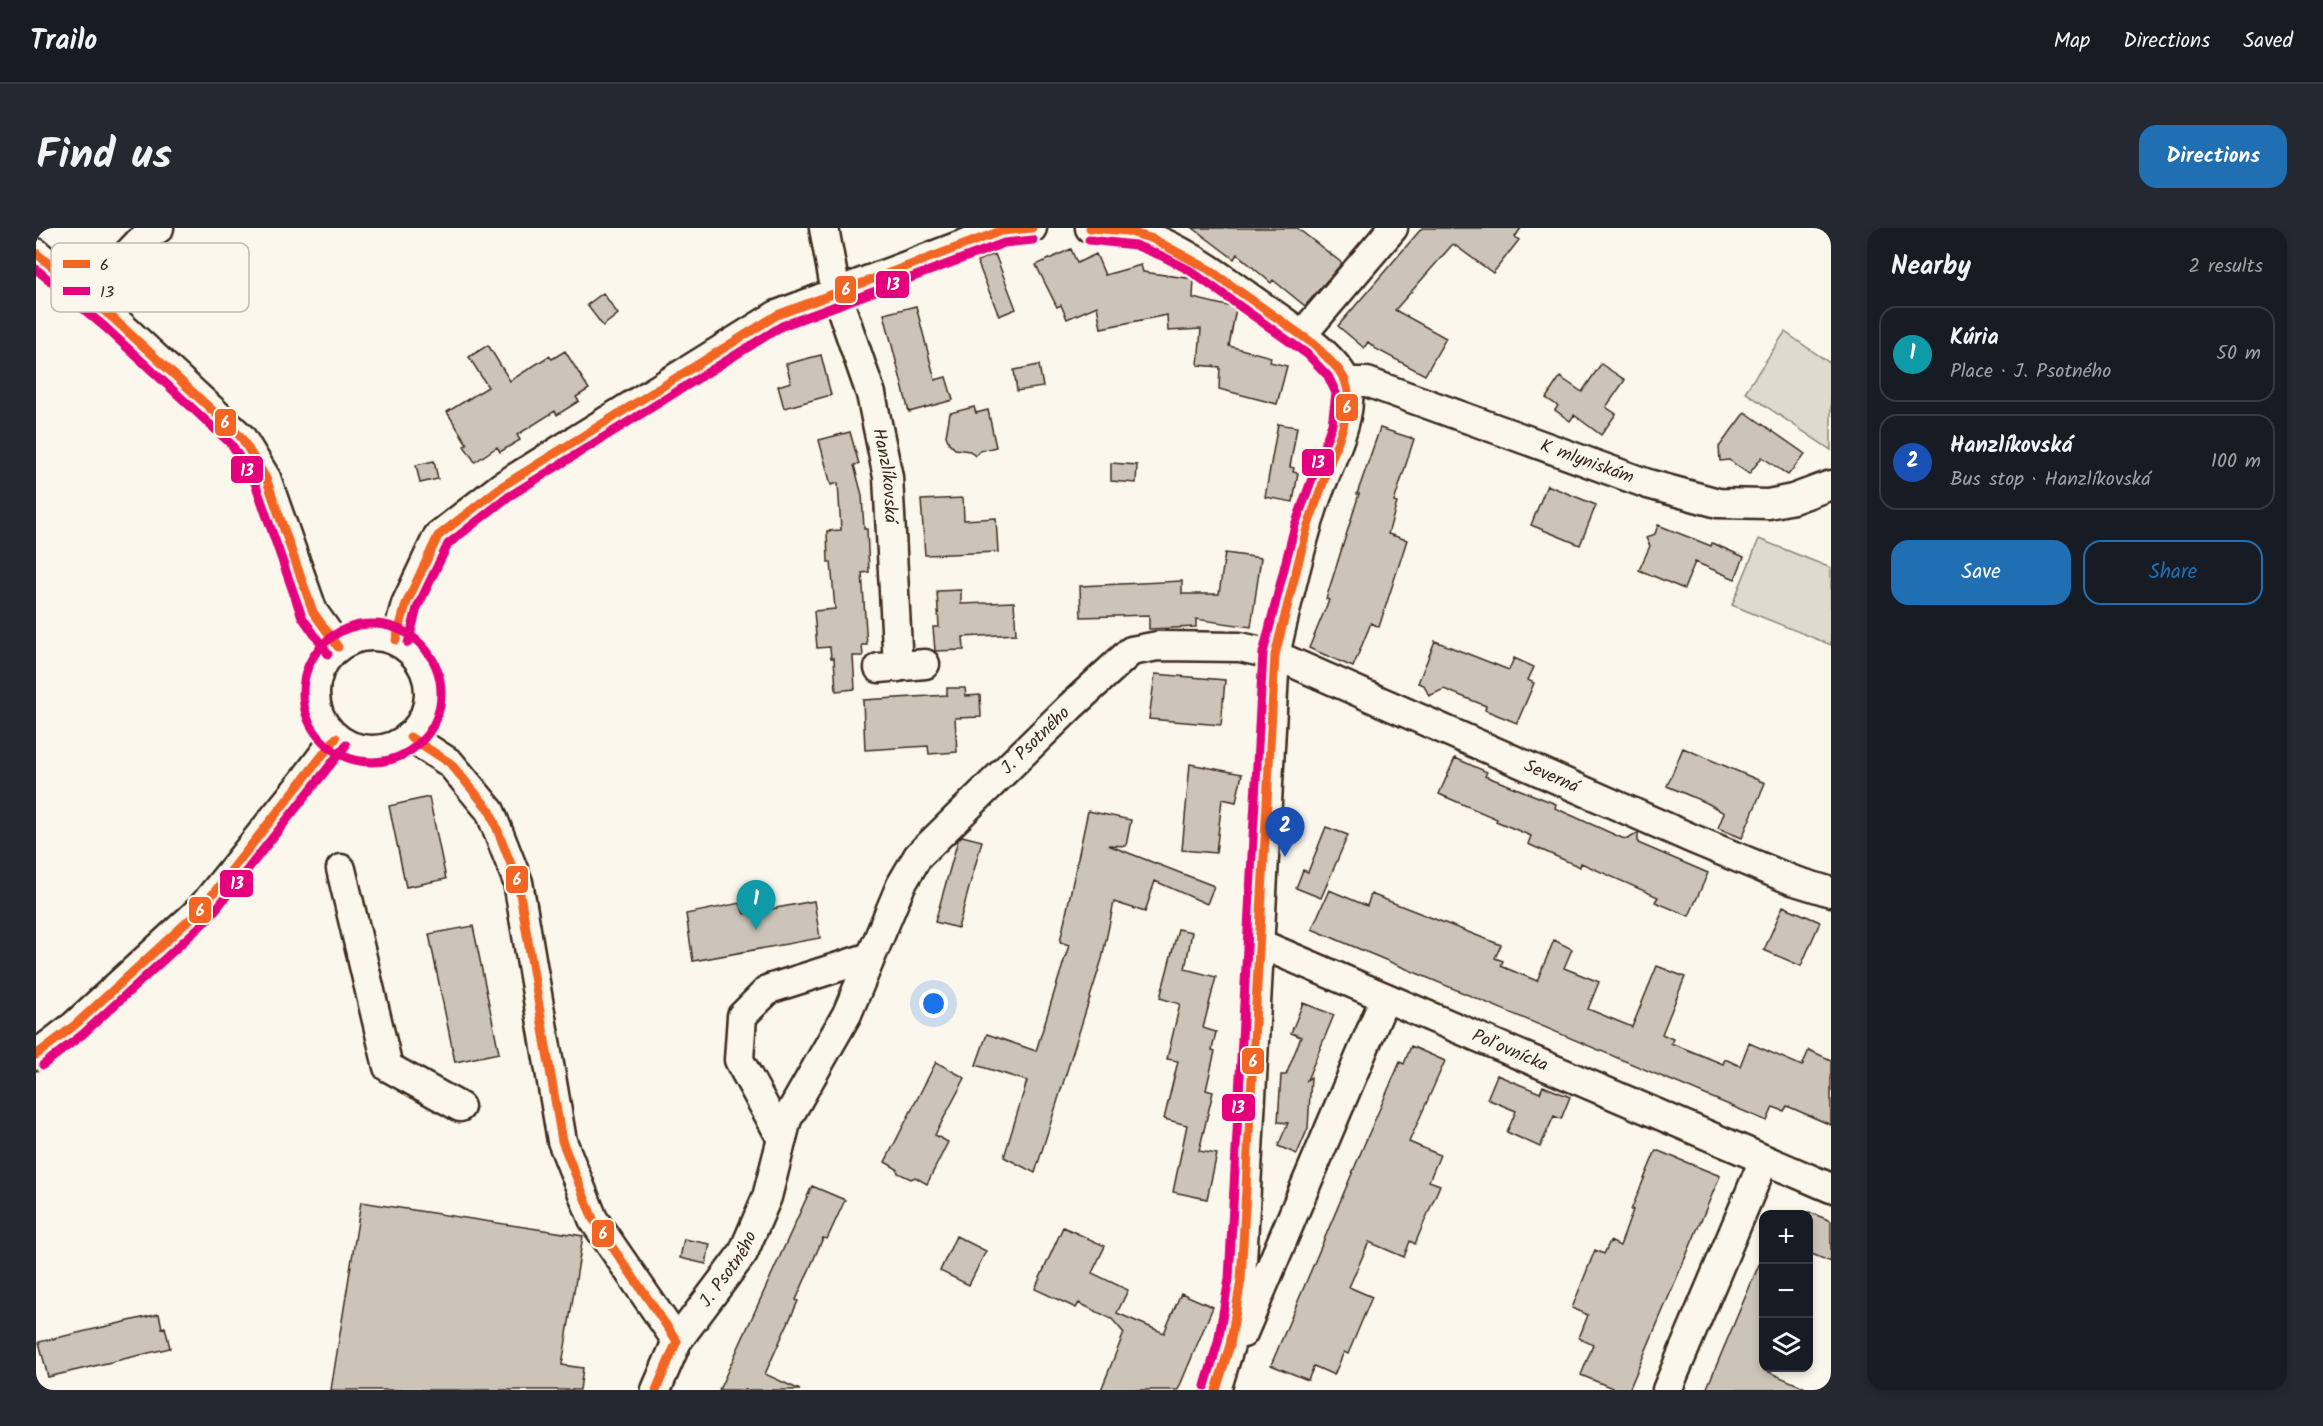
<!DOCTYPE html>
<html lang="en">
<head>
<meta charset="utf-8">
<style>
  :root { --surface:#171b24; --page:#242831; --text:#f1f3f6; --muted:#9ea1a6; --line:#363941; --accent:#1f6fb2 }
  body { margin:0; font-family:Kalam,sans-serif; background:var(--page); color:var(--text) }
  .controls { position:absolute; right:18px; bottom:18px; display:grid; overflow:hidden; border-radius:12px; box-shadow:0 3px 9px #0003 }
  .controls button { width:54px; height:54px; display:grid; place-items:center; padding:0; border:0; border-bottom:2px solid var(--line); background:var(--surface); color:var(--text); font:30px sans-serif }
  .you { position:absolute; left:898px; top:776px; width:21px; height:21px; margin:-15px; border:4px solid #fff; border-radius:50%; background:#1a73e8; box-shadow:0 0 0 9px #1a73e833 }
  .badge { display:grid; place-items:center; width:39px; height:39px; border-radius:50%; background:var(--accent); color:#fff; font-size:20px; font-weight:700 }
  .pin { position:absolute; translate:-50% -50px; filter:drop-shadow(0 2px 3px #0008) }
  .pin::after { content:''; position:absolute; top:32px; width:21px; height:18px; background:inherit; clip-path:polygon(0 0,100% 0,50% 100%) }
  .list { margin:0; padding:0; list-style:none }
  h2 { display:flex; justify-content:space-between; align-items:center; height:78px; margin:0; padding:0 24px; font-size:26px }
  h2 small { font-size:20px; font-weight:400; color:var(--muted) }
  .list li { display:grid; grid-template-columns:39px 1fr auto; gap:18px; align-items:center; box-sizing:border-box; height:96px; margin:0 12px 12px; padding:0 12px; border:2px solid var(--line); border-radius:18px }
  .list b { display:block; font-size:22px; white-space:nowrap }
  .list p { margin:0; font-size:20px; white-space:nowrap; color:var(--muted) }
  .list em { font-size:20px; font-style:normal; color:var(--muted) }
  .actions { display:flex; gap:12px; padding:18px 24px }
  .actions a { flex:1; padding:14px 0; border:2px solid var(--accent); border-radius:18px; text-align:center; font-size:21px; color:var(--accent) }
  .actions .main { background:var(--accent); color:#fff }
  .icon { flex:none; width:33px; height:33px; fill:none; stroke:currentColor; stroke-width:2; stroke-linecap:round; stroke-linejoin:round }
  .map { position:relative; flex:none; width:1795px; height:1162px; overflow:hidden; border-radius:18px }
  header { display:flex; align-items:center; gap:36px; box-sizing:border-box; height:84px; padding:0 30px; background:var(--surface); border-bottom:2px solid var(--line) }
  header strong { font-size:28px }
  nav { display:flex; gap:33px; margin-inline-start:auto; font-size:21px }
  .intro { display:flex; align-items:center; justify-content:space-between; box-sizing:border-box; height:144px; padding:0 36px }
  h1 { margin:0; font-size:42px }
  .button { padding:15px 27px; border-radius:18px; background:var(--accent); color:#fff; font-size:21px; font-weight:700 }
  main { display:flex; gap:36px; padding:0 36px }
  aside { flex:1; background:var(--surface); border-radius:18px; box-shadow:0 3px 9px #0003 }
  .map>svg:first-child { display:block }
</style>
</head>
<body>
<header>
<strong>Trailo</strong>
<nav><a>Map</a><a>Directions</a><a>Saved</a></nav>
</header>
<div class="intro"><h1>Find us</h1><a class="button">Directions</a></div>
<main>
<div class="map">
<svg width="1795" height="1162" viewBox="0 0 1795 1162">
  <rect width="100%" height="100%" fill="#fbf7ec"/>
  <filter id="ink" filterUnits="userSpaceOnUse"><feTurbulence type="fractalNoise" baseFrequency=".0167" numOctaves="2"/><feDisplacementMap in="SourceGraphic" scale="12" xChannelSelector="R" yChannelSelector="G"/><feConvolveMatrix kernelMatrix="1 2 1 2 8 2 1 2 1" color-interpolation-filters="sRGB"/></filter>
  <g filter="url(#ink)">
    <path fill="#dfd9ce" stroke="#8d8276" stroke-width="1.5" d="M1749,104L1795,136V222L1709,164Z
      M1723,311L1795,340V417L1696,377Z"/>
    <path fill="#ccc4b9" stroke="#3b2a1e" stroke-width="1.5" d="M1157,0H1261L1306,35L1269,78L1237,52L1235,55L1201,26L1198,31Z
      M1386,0H1485L1479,9L1483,12L1457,45L1417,16L1359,82L1410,110L1389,147L1340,121L1332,114L1328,120L1302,98Z
      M1035,21L1041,35L1060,26L1069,47L1105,37L1107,44L1158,51L1157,70L1200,80L1193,118L1235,129L1234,134L1251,138L1241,176L1183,161L1184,139L1162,137L1165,101L1132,103L1131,87L1065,100L1061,78L1031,91L1025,77L1021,79L1000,37Z
      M959,26L980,81L963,88L941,33Z
      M567,65L582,86L567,98L551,77Z
      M880,78L899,152L910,149L917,172L873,184L848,86Z
      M452,117L474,153L513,128L516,131L529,123L553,161L540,169L543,173L521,187L519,183L481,207L484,212L464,224L461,219L439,234L428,218L431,216L411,184L452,159L433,129Z
      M785,127L795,167L748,180L742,158L755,154L750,136Z
      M1565,136L1589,152L1570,179L1580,186L1565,207L1538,187L1534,193L1519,182L1522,178L1510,170L1524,149L1546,164Z
      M1003,137L1007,159L981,163L978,142Z
      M938,179L940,185L952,182L960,219L944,223L939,228L934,223L919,221L913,215L910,208L914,185Z
      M1709,184L1769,226L1752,247L1726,229L1713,246L1693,232L1684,233L1683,219Z
      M1242,196L1261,199L1254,239L1258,240L1257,244L1262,245L1257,274L1229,269Z
      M1344,200L1378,211L1358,274L1361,275L1352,306L1371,312L1343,399L1335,395L1317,439L1273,420L1293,372L1290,371L1323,266H1321Z
      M814,204L823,236L818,237L826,267L828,301H831L833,344L826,345L831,417H826L827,428H817L819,461L800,463L798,430H795L794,419L781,420L778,383L799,381L795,334H792L791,303L805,302L802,255L795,257L783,212Z
      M398,233L402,251L384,255L380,237Z
      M1075,235L1101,237L1100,255L1075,253Z
      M1511,257L1560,277L1544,317L1495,297Z
      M927,270L928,292L960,290L962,324L889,327L885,272Z
      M1622,297L1675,318L1676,315L1708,329L1699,351L1659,334L1648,361L1603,342L1614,318L1610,310L1619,306Z
      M1189,325L1225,330L1215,399L1160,391V399L1113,401V387L1045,389L1044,358L1146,353V366H1183Z
      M925,362V376L978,374L980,406L927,409L928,422L899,423L897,399H903L901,363Z
      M1399,413L1473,442L1478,430L1498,439L1492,452L1498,455L1481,495L1449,482L1450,478L1408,461L1393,468L1388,457L1382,455Z
      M1119,446L1189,452L1185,497L1113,491Z
      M911,460H929L930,468L944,467L945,489L919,490L921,524L893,526L892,518L829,522L827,472L911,467Z
      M1647,520L1729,555L1706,610L1682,600L1688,585L1673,576L1631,558Z
      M1419,530L1451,544L1449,548L1520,576L1519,580L1586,610L1592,611L1602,605V615L1672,645L1653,688L1619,674L1622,669L1545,635L1544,639L1492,616L1495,608L1460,593L1461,591L1403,566Z
      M1154,536L1206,546L1200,574L1186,571L1180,625L1146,622Z
      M393,569L410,651L370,659L353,578Z
      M1052,583L1095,592L1090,618L1072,617L1178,658L1171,676L1119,653L1109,684L1078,674L1066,731L999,945L968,929L991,853L940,837L951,806L1000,823L1033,717L1024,714Z
      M1290,599L1312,607L1285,670L1260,660L1267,642L1272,644Z
      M926,608L946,613L922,700L899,694L922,612Z
      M1293,662L1331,678L1335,666L1465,717L1459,730L1467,733L1465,738L1501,753L1518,712L1536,721L1528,740L1563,754L1552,781L1596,799L1621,738L1649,749L1626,806L1637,811L1635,815L1687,836L1689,831L1704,838L1713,815L1766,838L1773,822L1795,832V897L1751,878L1748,883L1737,879L1731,893L1276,701Z
      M778,673L784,710L657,733L650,686L704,675L708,686Z
      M1747,678L1784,694L1765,738L1728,722Z
      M437,698L463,825L419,834L393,706Z
      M1142,701L1156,704L1149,741L1180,749L1167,800L1180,804L1176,822L1179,823L1170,862L1177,864L1163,923L1181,926L1171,971L1137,964L1151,897L1128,891L1142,833L1131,831L1144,776L1124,770Z
      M1267,775L1298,787L1271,852L1275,849L1272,900L1261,926L1242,918L1252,895L1242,894L1245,847H1250L1265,809L1255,805Z
      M1375,818L1409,833L1373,914L1404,927L1393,953L1404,957L1379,1016L1374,1013L1368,1029L1333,1014L1313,1059L1336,1069L1312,1126L1308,1124L1298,1147L1278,1138L1272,1152L1235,1137L1331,910L1364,834L1368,836Z
      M900,834L929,850L899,907L912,914L891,956L879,949L875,951L862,945L861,941L849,934Z
      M1461,847L1504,865L1507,858L1534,869L1525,891L1518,888L1504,919L1471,904L1480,883L1451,871Z
      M1620,922L1684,948L1593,1162H1581L1545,1147L1557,1117L1543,1110L1552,1087L1536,1080L1559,1022L1568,1026L1574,1013L1584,1018L1597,982H1595Z
      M776,958L809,972L791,1011L787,1010L760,1072L762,1073L729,1146L764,1162H683Z
      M325,974L547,1008L526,1137L547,1140L544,1162H295Z
      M1773,984L1795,993V1034L1773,1025Z
      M1027,999L1069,1018L1056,1045L1092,1062L1081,1085L1128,1105L1145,1065L1177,1079L1142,1162H1065L1088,1105L1076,1091L1043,1075L1040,1080L999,1061Z
      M920,1008L950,1023L933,1057L904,1043Z
      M648,1011L674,1016L670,1036L644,1030Z
      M1727,1027L1728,1142L1774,1162H1670Z
      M123,1086L126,1100L129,1099L134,1120L12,1149L3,1114Z"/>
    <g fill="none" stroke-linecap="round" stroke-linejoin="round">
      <defs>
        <g id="minor">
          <path id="s1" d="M788,0L800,65L835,166L852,249L862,439"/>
          <path d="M1054,0C1071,1 1087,1 1103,6C1139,16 1180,45 1210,67C1237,87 1295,122 1309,152C1311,158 1313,168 1312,174C1311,204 1285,251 1276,282C1261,330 1250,378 1239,427L1205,1052L1194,1117L1180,1162"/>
          <path d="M0,25L78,91L205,209L230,250L277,384L302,419"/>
          <path d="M52,68L103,14L123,0"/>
          <path d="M1265,108L1357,0"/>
          <path id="s2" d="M1310,154H1331L1612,256L1682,275L1732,276L1757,271L1795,257"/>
          <circle cx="336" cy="465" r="57"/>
          <path d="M360,412L370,376L402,308L465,259L741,87L939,12L965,3L996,0"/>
          <path d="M843,440L889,436"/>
          <path d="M374,509L414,535L454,583L482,654L526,913L557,991L641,1113"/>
          <path d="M305,641L352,839L424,879"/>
          <path id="s3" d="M1222,715L1795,960"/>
          <path d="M0,827L39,797L164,682L270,550L300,510"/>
          <path d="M746,911L703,832L706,788L733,761L834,729"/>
          <path d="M1207,1105L1349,770"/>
          <path id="s4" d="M620,1162L641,1113L707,1025L731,969L751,891L811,786L865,657L882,628L1035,478L1095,423L1122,418L1204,419L1239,427L1657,611L1756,652L1795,664"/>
          <path d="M1631,1162L1728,932"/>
        </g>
      </defs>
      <use href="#minor" stroke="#3b2a1e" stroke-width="33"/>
      <use href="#minor" stroke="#fbf7ec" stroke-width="28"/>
      <defs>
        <path id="bus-1" d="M1054,0L1091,3L1117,11L1172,41L1279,117L1302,141L1309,152L1312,163V174L1307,199L1271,300L1239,427L1205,1052L1194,1117L1180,1162
          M0,25L78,91L205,209L230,250L277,384L302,419
          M360,412L370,376L402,308L465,259L741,87L965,3L996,0
          M374,509L414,535L454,583L482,654L526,913L557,991L641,1113L620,1162
          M0,827L39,797L164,682L300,510"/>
        <path id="bus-2" d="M1053,12L1099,17L1126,28L1153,42L1271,126L1292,148L1300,165L1296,196L1259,297L1227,425L1193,1051L1182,1114L1169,1158
          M0,41L70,100L196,217L219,255L266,389L292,426
          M267 465a69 69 0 1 1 138 0a69 69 0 1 1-138 0Z
          M372,415L381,380L412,316L472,269L746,98L968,15L997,12
          M7,837L47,806L173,690L310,517"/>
      </defs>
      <use href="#bus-1" stroke="#fbf7ec" stroke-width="14"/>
      <use href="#bus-2" stroke="#fbf7ec" stroke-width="14"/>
      <use href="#bus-1" stroke="#f26522" stroke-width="9"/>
      <use href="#bus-2" stroke="#e5007d" stroke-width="9"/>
    </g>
  </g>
  <g text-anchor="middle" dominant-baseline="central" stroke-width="6" stroke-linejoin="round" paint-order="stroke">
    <g font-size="18" fill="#3b2a1e" stroke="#fbf7ec">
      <text stroke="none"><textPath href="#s2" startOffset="255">K mlyniskám</textPath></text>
      <text stroke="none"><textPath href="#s1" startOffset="256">Hanzlíkovská</textPath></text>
      <text stroke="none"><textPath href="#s4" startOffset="764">J. Psotného</textPath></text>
      <text stroke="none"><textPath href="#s4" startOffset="1342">Severná</textPath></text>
      <text stroke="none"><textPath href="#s3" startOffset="274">Poľovnícka</textPath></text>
      <text stroke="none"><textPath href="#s4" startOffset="142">J. Psotného</textPath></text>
    </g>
  </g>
  <rect x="15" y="15" width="198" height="69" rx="9" fill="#fbf7ec" stroke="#c1baae" stroke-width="1.5"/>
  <rect x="27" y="32" width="27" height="8" fill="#f26522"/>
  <rect x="27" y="59" width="27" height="8" fill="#e5007d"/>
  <g font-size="16" fill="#3b2a1e">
    <text x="64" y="42">6</text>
    <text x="64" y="69">13</text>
  </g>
  <g stroke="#fbf7ec" stroke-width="2">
    <rect x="839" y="42" width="35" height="29" rx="6" fill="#e5007d"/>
    <rect x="798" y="47" width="23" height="29" rx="6" fill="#f26522"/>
    <rect x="1299" y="165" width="24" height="29" rx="6" fill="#f26522"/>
    <rect x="178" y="180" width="23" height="29" rx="6" fill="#f26522"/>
    <rect x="1265" y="220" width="34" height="29" rx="6" fill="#e5007d"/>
    <rect x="194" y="227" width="34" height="29" rx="6" fill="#e5007d"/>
    <rect x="469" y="637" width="24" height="29" rx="6" fill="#f26522"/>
    <rect x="183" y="641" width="35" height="29" rx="6" fill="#e5007d"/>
    <rect x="152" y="668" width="24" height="28" rx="6" fill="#f26522"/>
    <rect x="1205" y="819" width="24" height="28" rx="6" fill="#f26522"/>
    <rect x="1185" y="865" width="35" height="29" rx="6" fill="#e5007d"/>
    <rect x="555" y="991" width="24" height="29" rx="6" fill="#f26522"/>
  </g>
  <g font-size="16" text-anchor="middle" font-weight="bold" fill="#fff">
    <text x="857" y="62">13</text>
    <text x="810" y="67">6</text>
    <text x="1311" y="185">6</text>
    <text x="189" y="200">6</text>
    <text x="1282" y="240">13</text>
    <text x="211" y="248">13</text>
    <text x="481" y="657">6</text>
    <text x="201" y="661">13</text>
    <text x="164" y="688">6</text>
    <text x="1217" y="839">6</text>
    <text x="1202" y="885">13</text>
    <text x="567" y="1011">6</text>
  </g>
</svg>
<div class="controls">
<button>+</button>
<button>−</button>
<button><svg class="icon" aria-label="layers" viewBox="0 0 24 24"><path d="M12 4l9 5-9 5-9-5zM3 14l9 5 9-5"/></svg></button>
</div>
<div class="you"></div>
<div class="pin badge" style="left:720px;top:702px;background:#0f9aa8">1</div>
<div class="pin badge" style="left:1249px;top:629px;background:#1a4fb4">2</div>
</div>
<aside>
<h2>Nearby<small>2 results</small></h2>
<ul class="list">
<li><span class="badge" style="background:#0f9aa8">1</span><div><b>Kúria</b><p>Place · J. Psotného</p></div><em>50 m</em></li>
<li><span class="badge" style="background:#1a4fb4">2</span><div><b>Hanzlíkovská</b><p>Bus stop · Hanzlíkovská</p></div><em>100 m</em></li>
</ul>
<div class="actions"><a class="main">Save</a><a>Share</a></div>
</aside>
</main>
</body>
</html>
